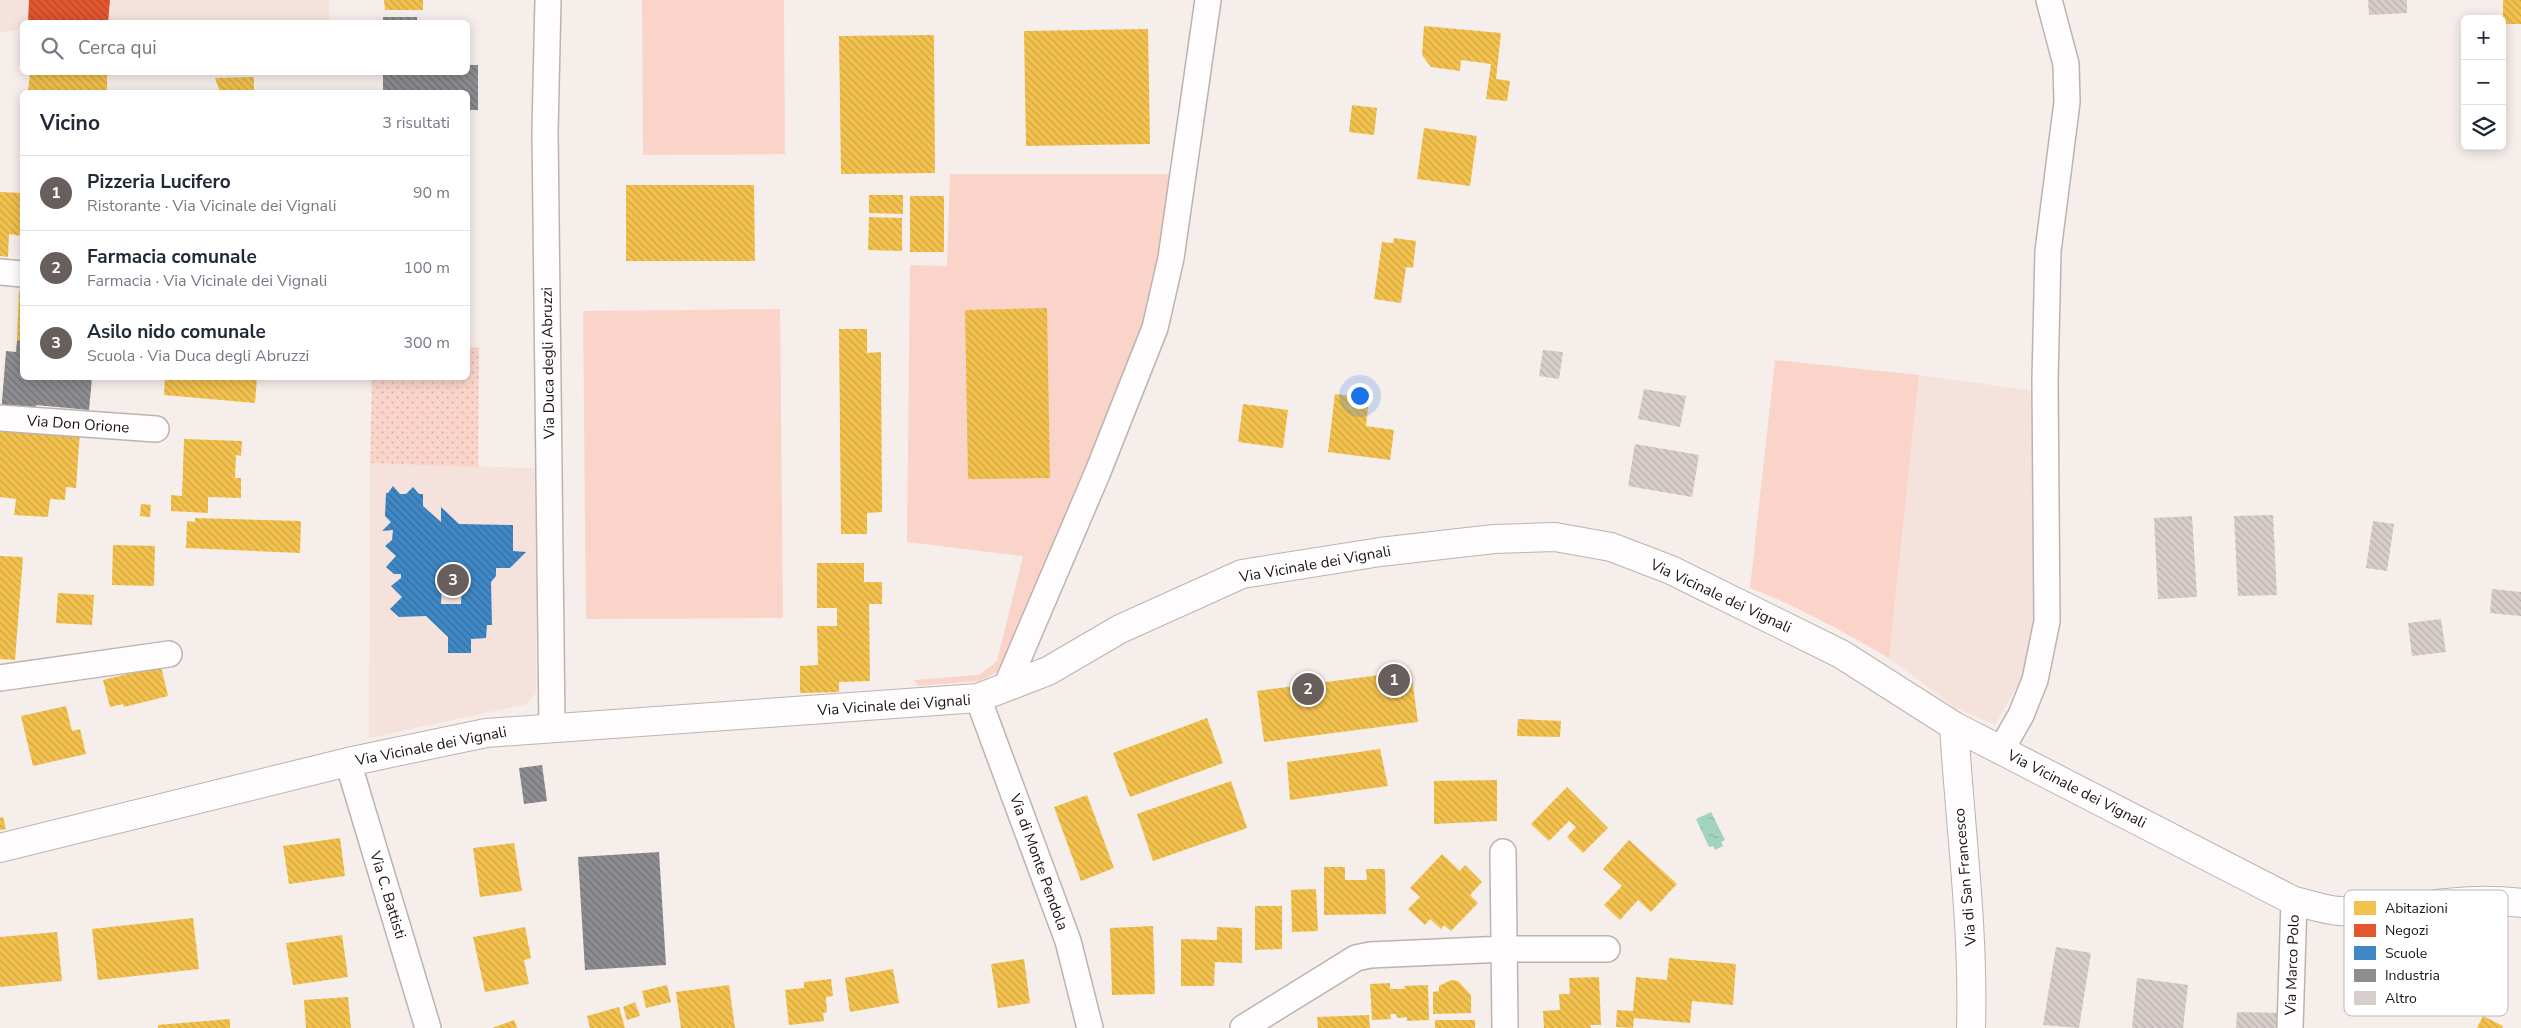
<!DOCTYPE html>
<html lang="it">
<head>
<meta charset="utf-8">
<style>
  :root { --surface:#fff; --page:#f2f2f3; --text:#1f2937; --muted:#747a83; --line:#e0e1e3; --accent:#685f5d }
  body { margin:0; font-family:"Nunito Sans",sans-serif; background:var(--page); color:var(--text) }
  .controls { position:absolute; right:15px; top:15px; display:grid; overflow:hidden; border-radius:8px; box-shadow:0 2px 12px #0003 }
  .controls button { width:45px; height:45px; display:grid; place-items:center; padding:0; border:0; border-bottom:1px solid var(--line); background:var(--surface); color:var(--text); font:25px sans-serif }
  .you { position:absolute; left:1359px; top:395px; width:18px; height:18px; margin:-12px; border:4px solid #fff; border-radius:50%; background:#1a73e8; box-shadow:0 0 0 8px #1a73e833 }
  .badge { display:grid; place-items:center; width:32px; height:32px; border-radius:50%; background:var(--accent); color:#fff; font-size:16px; font-weight:700 }
  .pin { position:absolute; translate:-50% -50%; border:2px solid #fff; box-shadow:0 1px 5px #0006 }
  .list { margin:0; padding:0; list-style:none }
  h2 { display:flex; justify-content:space-between; align-items:center; height:65px; margin:0; padding:0 20px; font-size:21px }
  h2 small { font-size:16px; font-weight:400; color:var(--muted) }
  .list li { display:grid; grid-template-columns:32px 1fr auto; gap:15px; align-items:center; box-sizing:border-box; height:75px; padding:0 20px; border-top:1px solid var(--line) }
  .list b { display:block; font-size:19px; white-space:nowrap }
  .list p { margin:0; font-size:16px; white-space:nowrap; color:var(--muted) }
  .list em { font-size:16px; font-style:normal; color:var(--muted) }
  .icon { flex:none; width:28px; height:28px; fill:none; stroke:currentColor; stroke-width:2; stroke-linecap:round; stroke-linejoin:round }
  .map { position:relative; flex:none; width:2521px; height:1028px; overflow:hidden }
  .search { position:absolute; background:var(--surface); box-shadow:0 2px 12px #0003; left:20px; top:20px; width:450px; height:55px; display:flex; align-items:center; gap:12px; box-sizing:border-box; padding:0 18px; border-radius:8px; color:var(--muted); font-size:19px }
  .panel { position:absolute; background:var(--surface); box-shadow:0 2px 12px #0003; left:20px; top:90px; width:450px; height:290px; border-radius:8px }
  .map>svg:first-child { display:block }
</style>
</head>
<body>
<div class="map">
<svg width="2521" height="1028" viewBox="0 0 2521 1028">
  <defs>
    <pattern id="park-dots" width="8" height="8" patternUnits="userSpaceOnUse" patternTransform="scale(1.25)"><rect width="8" height="8" fill="#fad4c9"/><path d="M2 2h.1M6 6h.1" fill="none" stroke="#d6b5ac" stroke-width="1.8" stroke-linecap="round"/></pattern>
    <pattern id="water-ripples" width="26" height="14" patternUnits="userSpaceOnUse" patternTransform="scale(1.25)"><rect width="26" height="14" fill="#a1d4c0"/><path d="M2 4q2-2 4 0t4 0M15 11q2-2 4 0t4 0" fill="none" stroke="#8ab5a4"/></pattern>
    <pattern id="homes-back-hatch" width="6" height="6" patternUnits="userSpaceOnUse" patternTransform="scale(1.25)"><rect width="6" height="6" fill="#f2c14e"/><path d="M-1 5l2 2M0 0l6 6M5-1l2 2" fill="none" stroke="#cfa543"/></pattern>
    <pattern id="shops-back-hatch" width="6" height="6" patternUnits="userSpaceOnUse" patternTransform="scale(1.25)"><rect width="6" height="6" fill="#e4572e"/><path d="M-1 5l2 2M0 0l6 6M5-1l2 2" fill="none" stroke="#b84726"/></pattern>
    <pattern id="schools-back-hatch" width="6" height="6" patternUnits="userSpaceOnUse" patternTransform="scale(1.25)"><rect width="6" height="6" fill="#3f88c5"/><path d="M-1 5l2 2M0 0l6 6M5-1l2 2" fill="none" stroke="#346e9f"/></pattern>
    <pattern id="industry-back-hatch" width="6" height="6" patternUnits="userSpaceOnUse" patternTransform="scale(1.25)"><rect width="6" height="6" fill="#8d8d92"/><path d="M-1 5l2 2M0 0l6 6M5-1l2 2" fill="none" stroke="#727276"/></pattern>
    <pattern id="building-back-hatch" width="6" height="6" patternUnits="userSpaceOnUse" patternTransform="scale(1.25)"><rect width="6" height="6" fill="#d7cecc"/><path d="M-1 5l2 2M0 0l6 6M5-1l2 2" fill="none" stroke="#b8b0ae"/></pattern>
  </defs>
  <rect width="100%" height="100%" fill="#f6eeeb"/>
  <path fill="#f5e2dd" d="M0,0H329V22H22V28L0,33Z
    M1919,375L2036,391L2034,633L2027,669L1995,725L1955,708L1889,658Z
    M370,463L537,468L536,693L527,704L369,738Z"/>
  <path fill="#fad4c9" d="M642,0H784L785,154L643,155Z
    M950,174H1176L1144,337L1011,665L980,681L918,686L914,680L979,675L997,661L1023,556L907,542L910,265L947,266Z
    M780,309L783,618L586,619L583,311Z
    M1775,360L1919,375L1889,658C1844,632 1798,606 1750,588Z"/>
  <path fill="url(#park-dots)" d="M468,347L479,348L478,467L370,463L372,378H468Z"/>
  <path fill="url(#water-ripples)" d="M1711,812L1725,840L1721,842L1723,846L1715,850L1713,846L1709,847L1696,819Z"/>
  <path fill="url(#homes-back-hatch)" d="M384,0H423V10H385Z
    M2503,0H2521V24H2503Z
    M1424,26L1501,33L1496,79L1510,81L1507,101L1486,99L1491,64L1461,60L1460,71L1431,67L1422,55Z
    M1148,29L1150,144L1026,146L1024,31Z
    M934,35L935,173L841,174L839,36Z
    M30,72H107V92H28Z
    M254,77V92H220L215,78Z
    M1352,105L1377,108L1374,135L1349,132Z
    M1424,128L1477,136L1470,186L1417,179Z
    M626,185H754L755,261H626Z
    M0,192L22,193V236L9,234L8,257L0,256Z
    M869,195H903V214L869,213Z
    M910,196H944V252H910Z
    M869,217L902,218V251L868,250Z
    M1394,238L1416,241L1413,268L1406,267L1401,303L1374,299L1382,242L1393,243Z
    M19,291H22V341H17Z
    M1047,308L1050,478L968,479L965,310Z
    M839,329H867V353L881,352L882,512L867,513V534H841Z
    M165,378H257L255,403L164,395Z
    M1335,394L1369,398L1366,426L1394,430L1390,460L1328,452Z
    M1243,404L1288,410L1283,448L1238,442Z
    M0,424L80,430L76,488L66,487L65,500L50,499L48,517L14,515L16,499L0,497Z
    M184,439L242,441L241,456L236,455L235,478H241V498L208,497V513L171,511V495L182,496Z
    M141,504L151,505L150,517L140,516Z
    M195,518L301,521L300,553L186,548L187,521L195,522Z
    M113,545L155,546L154,586L112,585Z
    M0,556L23,557L15,660L0,659Z
    M817,563H864V582H882V604H869L870,681L839,682V692L800,693V666L818,665L817,626H837V608H817Z
    M58,593L94,595L92,625L56,623Z
    M161,666L168,696L124,707L123,704L110,707L103,680Z
    M1411,671L1418,722L1264,742L1257,691Z
    M66,706L72,731L80,729L86,754L33,766L21,716Z
    M1207,718L1223,763L1130,797L1113,753Z
    M1518,719L1561,721L1560,737L1517,736Z
    M1380,749L1388,786L1290,800L1287,762Z
    M1497,780V821L1434,824V781Z
    M1231,781L1247,828L1153,861L1137,814Z
    M1567,787L1608,828L1583,853L1567,837L1576,827L1569,821L1549,841L1531,824Z
    M1087,795L1114,868L1081,881L1054,807Z
    M3,817L6,829L0,830V818Z
    M340,838L345,876L289,884L283,846Z
    M1629,840L1677,884L1651,912L1638,900L1620,920L1604,905L1622,886L1603,869Z
    M514,843L522,891L480,897L473,848Z
    M1442,854L1460,871L1465,865L1482,882L1470,895L1478,903L1451,931L1444,925L1441,929L1430,919L1425,925L1408,909L1420,897L1410,888Z
    M1324,867H1345V880H1367L1366,869H1385L1386,914L1324,915Z
    M1316,889L1318,931L1292,932L1291,890Z
    M1255,906H1282V949L1255,950Z
    M193,918L199,969L98,980L92,929Z
    M1153,926L1155,994L1112,995L1110,928Z
    M525,927L531,958L524,960L529,984L485,992L473,937Z
    M1217,927L1242,928V963L1215,962L1214,986H1181V939L1217,940Z
    M57,932L62,981L0,987V937Z
    M342,935L348,977L293,985L286,943Z
    M1669,958L1736,964L1733,1005L1692,1001L1690,1023L1634,1018L1633,1028L1616,1027L1617,1010L1633,1011L1636,977L1667,980Z
    M1024,959L1030,1003L998,1008L991,964Z
    M893,969L899,1003L850,1012L845,978Z
    M1599,977L1601,1025H1590L1591,1028H1544L1543,1011L1560,1010L1559,994H1570L1569,978Z
    M831,979L833,996L826,997L827,1012L823,1013L824,1021L789,1025L785,990L804,988V982Z
    M1451,980L1458,981L1471,995V1013L1433,1014V992L1439,991V986Z
    M1390,983V989H1405L1404,986L1428,985L1429,1020L1407,1021V1017L1397,1018L1396,1014H1390L1391,1019L1372,1020L1370,984Z
    M667,985L671,1002L646,1008L642,991Z
    M729,985L735,1028H681L676,992Z
    M348,997L351,1028H306L304,1000Z
    M635,1002L640,1016L627,1020L623,1007Z
    M619,1007L625,1028H590L587,1016Z
    M1369,1015L1370,1028H1318L1317,1017Z
    M2483,1016L2503,1026L2502,1028H2477Z
    M230,1019V1028H158V1025Z
    M514,1020L517,1028H492Z
    M1435,1020H1475V1028H1435Z"/>
  <path fill="url(#shops-back-hatch)" d="M29,0H110L108,22L28,21Z"/>
  <path fill="url(#schools-back-hatch)" fill-rule="evenodd" d="M393,486L400,494H406L413,487L419,494H423V506L441,522V507L459,524L513,525V551L526,552L510,568H496V576L491,582L492,625H487L486,638L471,639V653H448V637L426,616L399,617L390,609L402,597L391,586L401,578V574H394L386,567L396,556L385,546L392,540L393,530L382,531L391,522L385,516L386,493H388ZM442,582L462,583L461,604H441Z"/>
  <path fill="url(#industry-back-hatch)" d="M383,17H417V22H383Z
    M468,65H478V110H468V92H383V72H468Z
    M17,341H22V378H92L89,410L36,405L34,417L1,414L6,351L16,352Z
    M542,765L547,801L524,804L519,768Z
    M659,852L666,965L585,970L578,857Z"/>
  <path fill="url(#building-back-hatch)" d="M2368,0H2407V13L2369,15Z
    M1543,350L1563,352L1559,379L1539,376Z
    M1644,389L1686,396L1680,427L1638,419Z
    M1635,444L1699,455L1692,497L1628,486Z
    M2273,515L2277,595L2238,596L2234,516Z
    M2192,516L2197,597L2158,599L2154,518Z
    M2373,521L2394,524L2387,571L2366,568Z
    M2492,589L2521,592V616L2490,613Z
    M2441,619L2446,652L2412,656L2408,623Z
    M2056,947L2091,953L2079,1028L2043,1025Z
    M2137,978L2188,985L2183,1028H2132Z
    M2237,1012L2284,1013L2283,1028H2236Z"/>
  <g fill="none" stroke-linecap="round" stroke-linejoin="round">
    <defs>
      <path id="street" d="M548,0L545,131L552,727
        M0,272L22,274
        M0,418L156,429
        M0,678L169,654
        M1006,687L1097,474L1155,328L1171,258L1208,0
        M978,698L1068,941L1090,1028
        M2001,750L2021,715L2035,680L2047,621L2045,381L2048,251L2067,102L2066,64L2049,0
        M348,762L428,1028
        M1503,852L1505,1028
        M1243,1028L1356,958L1370,955L1504,949H1607
        M2290,1028L2294,901"/>
      <path id="secondary" d="M1954,726C1960,827 1974,927 1971,1028
        M0,848L348,762L486,733L978,698L1048,671L1120,629L1242,574L1380,552L1494,539L1555,537L1611,547L1671,570L1841,654L1954,726L2294,901C2308,904 2324,910 2339,911C2401,914 2456,894 2521,903"/>
    </defs>
    <use href="#street" stroke="#bbb3b0" stroke-width="28"/>
    <use href="#secondary" stroke="#bbb3b0" stroke-width="30"/>
    <use href="#street" stroke="#fefcfc" stroke-width="25"/>
    <use href="#secondary" stroke="#fefcfc" stroke-width="28"/>
  </g>
  <g text-anchor="middle" dominant-baseline="central" stroke-width="5" stroke-linejoin="round" paint-order="stroke">
    <g font-size="15" fill="#1b1210" stroke="#fff">
      <text transform="translate(548 363) rotate(-91)">Via Duca degli Abruzzi</text>
      <text transform="translate(78 424) rotate(4)">Via Don Orione</text>
      <text transform="translate(1315 564) rotate(-10)">Via Vicinale dei Vignali</text>
      <text transform="translate(1721 596) rotate(25)">Via Vicinale dei Vignali</text>
      <text transform="translate(894 705) rotate(-4)">Via Vicinale dei Vignali</text>
      <text transform="translate(431 746) rotate(-11)">Via Vicinale dei Vignali</text>
      <text transform="translate(2077 789) rotate(27)">Via Vicinale dei Vignali</text>
      <text transform="translate(1039 862) rotate(70)">Via di Monte Pendola</text>
      <text transform="translate(1965 877) rotate(-95)">Via di San Francesco</text>
      <text transform="translate(388 895) rotate(73)">Via C. Battisti</text>
      <text transform="translate(2292 965) rotate(-88)">Via Marco Polo</text>
    </g>
  </g>
  <rect x="2344" y="890" width="164" height="126" rx="8" fill="#fff" stroke="#bbb8b7" stroke-width="1"/>
  <rect x="2354" y="901" width="22" height="14" fill="#f2c14e"/>
  <rect x="2354" y="924" width="22" height="13" fill="#e4572e"/>
  <rect x="2354" y="946" width="22" height="14" fill="#3f88c5"/>
  <rect x="2354" y="969" width="22" height="13" fill="#8d8d92"/>
  <rect x="2354" y="991" width="22" height="14" fill="#d7cecc"/>
  <g font-size="14" fill="#1b1210">
    <text x="2385" y="913">Abitazioni</text>
    <text x="2385" y="935">Negozi</text>
    <text x="2385" y="958">Scuole</text>
    <text x="2385" y="980">Industria</text>
    <text x="2385" y="1003">Altro</text>
  </g>
</svg>
<div class="controls">
<button>+</button>
<button>−</button>
<button><svg class="icon" aria-label="layers" viewBox="0 0 24 24"><path d="M12 4l9 5-9 5-9-5zM3 14l9 5 9-5"/></svg></button>
</div>
<div class="you"></div>
<div class="pin badge" style="left:1394px;top:680px">1</div>
<div class="pin badge" style="left:1308px;top:689px">2</div>
<div class="pin badge" style="left:453px;top:580px">3</div>
<div class="search"><svg class="icon" aria-label="search" viewBox="0 0 24 24"><circle cx="10" cy="10" r="6"/><path d="M15 15l6 6"/></svg>Cerca qui</div>
<section class="panel">
<h2>Vicino<small>3 risultati</small></h2>
<ul class="list">
<li><span class="badge">1</span><div><b>Pizzeria Lucifero</b><p>Ristorante · Via Vicinale dei Vignali</p></div><em>90 m</em></li>
<li><span class="badge">2</span><div><b>Farmacia comunale</b><p>Farmacia · Via Vicinale dei Vignali</p></div><em>100 m</em></li>
<li><span class="badge">3</span><div><b>Asilo nido comunale</b><p>Scuola · Via Duca degli Abruzzi</p></div><em>300 m</em></li>
</ul>
</section>
</div>
</body>
</html>
